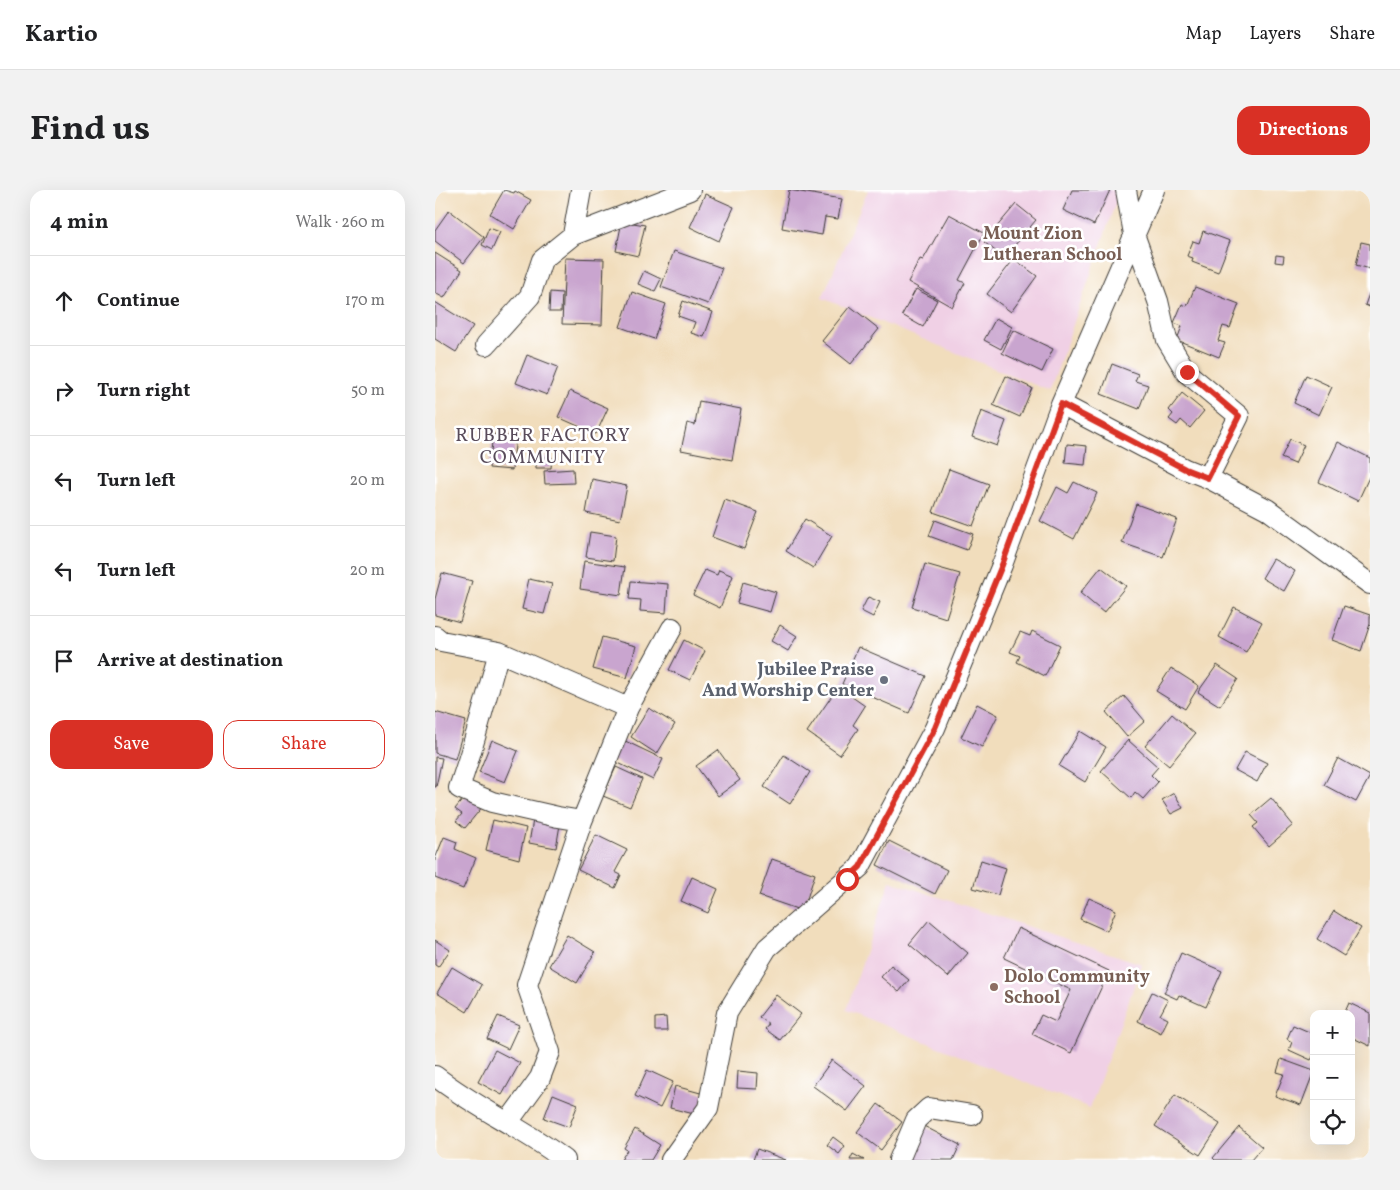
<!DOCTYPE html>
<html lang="en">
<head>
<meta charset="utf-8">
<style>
  :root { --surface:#fff; --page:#f2f2f2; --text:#202124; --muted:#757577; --line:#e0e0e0; --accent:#d93025 }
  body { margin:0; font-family:Vollkorn,serif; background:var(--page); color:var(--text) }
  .controls { position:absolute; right:15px; bottom:15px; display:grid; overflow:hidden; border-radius:10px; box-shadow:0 5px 20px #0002 }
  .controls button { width:45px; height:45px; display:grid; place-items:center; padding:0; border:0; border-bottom:1px solid var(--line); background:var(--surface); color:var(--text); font:25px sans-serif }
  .stop { position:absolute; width:15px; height:15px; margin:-11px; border:4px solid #d93025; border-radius:50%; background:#fff }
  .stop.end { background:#d93025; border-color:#fff; box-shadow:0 1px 5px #0008 }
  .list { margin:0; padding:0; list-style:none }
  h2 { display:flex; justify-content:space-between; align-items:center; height:65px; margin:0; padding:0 20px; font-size:21px }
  h2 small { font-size:16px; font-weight:400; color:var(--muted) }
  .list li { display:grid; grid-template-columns:32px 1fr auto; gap:15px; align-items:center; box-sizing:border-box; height:90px; padding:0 20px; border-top:1px solid var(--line) }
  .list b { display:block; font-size:19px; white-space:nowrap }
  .list em { font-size:16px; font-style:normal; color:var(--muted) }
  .actions { display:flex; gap:10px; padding:15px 20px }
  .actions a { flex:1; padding:11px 0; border:1px solid var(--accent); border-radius:15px; text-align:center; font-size:18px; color:var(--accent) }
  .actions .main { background:var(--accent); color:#fff }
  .icon { flex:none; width:28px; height:28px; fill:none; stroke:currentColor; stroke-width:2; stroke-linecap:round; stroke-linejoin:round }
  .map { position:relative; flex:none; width:935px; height:970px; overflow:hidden; border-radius:15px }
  header { display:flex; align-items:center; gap:30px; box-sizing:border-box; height:70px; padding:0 25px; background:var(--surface); border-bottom:1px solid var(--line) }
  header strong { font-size:24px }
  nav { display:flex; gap:28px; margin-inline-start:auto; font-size:18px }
  .intro { display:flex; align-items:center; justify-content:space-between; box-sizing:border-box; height:120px; padding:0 30px }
  h1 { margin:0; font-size:35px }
  .button { padding:12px 22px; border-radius:15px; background:var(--accent); color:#fff; font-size:18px; font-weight:700 }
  main { display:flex; gap:30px; padding:0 30px }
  aside { flex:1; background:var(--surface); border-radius:15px; box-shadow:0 5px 20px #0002 }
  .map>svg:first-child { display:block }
</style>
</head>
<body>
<header>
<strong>Kartio</strong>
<nav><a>Map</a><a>Layers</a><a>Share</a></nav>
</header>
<div class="intro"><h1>Find us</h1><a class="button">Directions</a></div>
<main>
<aside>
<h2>4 min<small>Walk · 260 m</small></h2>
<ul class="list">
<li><svg class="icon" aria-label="ahead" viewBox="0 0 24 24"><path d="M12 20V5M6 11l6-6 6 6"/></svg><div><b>Continue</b></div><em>170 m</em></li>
<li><svg class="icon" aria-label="right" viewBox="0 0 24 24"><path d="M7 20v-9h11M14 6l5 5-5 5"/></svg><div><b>Turn right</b></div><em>50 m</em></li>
<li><svg class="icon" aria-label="left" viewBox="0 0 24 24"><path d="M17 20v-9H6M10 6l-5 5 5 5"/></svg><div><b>Turn left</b></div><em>20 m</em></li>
<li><svg class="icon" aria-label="left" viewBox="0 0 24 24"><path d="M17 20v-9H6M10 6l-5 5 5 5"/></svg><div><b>Turn left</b></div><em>20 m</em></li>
<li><svg class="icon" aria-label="arrive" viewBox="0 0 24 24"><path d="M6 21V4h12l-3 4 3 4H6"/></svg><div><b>Arrive at destination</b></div></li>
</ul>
<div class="actions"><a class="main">Save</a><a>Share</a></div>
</aside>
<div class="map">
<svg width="935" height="970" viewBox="0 0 935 970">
  <rect width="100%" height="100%" fill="#fff"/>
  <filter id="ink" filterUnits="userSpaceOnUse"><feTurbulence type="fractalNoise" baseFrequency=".02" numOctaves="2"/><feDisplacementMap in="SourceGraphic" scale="10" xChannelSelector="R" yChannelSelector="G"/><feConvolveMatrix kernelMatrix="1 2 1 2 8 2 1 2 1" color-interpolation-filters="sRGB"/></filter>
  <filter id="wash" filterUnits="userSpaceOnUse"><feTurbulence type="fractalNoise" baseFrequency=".0096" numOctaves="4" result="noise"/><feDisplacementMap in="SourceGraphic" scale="20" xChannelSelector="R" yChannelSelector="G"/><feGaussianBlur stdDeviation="1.12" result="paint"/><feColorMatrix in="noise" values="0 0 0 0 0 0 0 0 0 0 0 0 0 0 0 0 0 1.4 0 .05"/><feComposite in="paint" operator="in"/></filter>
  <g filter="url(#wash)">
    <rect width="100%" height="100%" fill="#f1ddbc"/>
    <path fill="#f0d0e5" d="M433,0H685L615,201L387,108Z
      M455,691L707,774L655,918L411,820Z"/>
    <g id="blocks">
      <path fill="#c9a5cf" d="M69,0L79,3L80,1L96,10L79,39L55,24Z
        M354,0L407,9L403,29L390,27L387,45L347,38Z
        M637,0H675L659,35L628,20Z
        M270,4L299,17L284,51L255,37Z
        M581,14L601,30L569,68L549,52Z
        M14,20L49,47L29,73L0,51V40Z
        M514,24L549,43L524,90L530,93L517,117L473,92L485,69L488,70Z
        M187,31L210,35L203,66L181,61Z
        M54,38L65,42L57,60L47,55Z
        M768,41L795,51L783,82L757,72L758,68L752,66L758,51L764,53Z
        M926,52L935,54V79L921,75Z
        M239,61L287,78L273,114L226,97Z
        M0,63L27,80L9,108L0,103Z
        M841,65L849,66L848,73L840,72Z
        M130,68L169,69L167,135L127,134Z
        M579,69L602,86L576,122L552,104Z
        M209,81L226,89L220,101L203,94Z
        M760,97L804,114L795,138L788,136L783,151L790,153L784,167L742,150L747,136L739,133L747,114L752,116Z
        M481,99L502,110L488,137L467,125Z
        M935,101V117L930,115Z
        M115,102L127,103L126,122H114Z
        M197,102L231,114L219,149L185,137Z
        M248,111L278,122L269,147L256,143L260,132L243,126Z
        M0,112L38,136L21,162L0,149Z
        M415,116L444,139L416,174L387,151Z
        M561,128L577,137L566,159L549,150Z
        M578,140L618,159L607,182L567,163Z
        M92,165L123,177L112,205L81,193Z
        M677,174L703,184L700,191L713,195L704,219L666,204Z
        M871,185L897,197L884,225L859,213Z
        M571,186L597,198L585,227L558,215Z
        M135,201L173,218L161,244L123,227Z
        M747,203L769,221L755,238L746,230L742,235L734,229L738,224L734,220Z
        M264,211L306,219L297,270L246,260L252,233L260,235Z
        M546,221L571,231L562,256L537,247Z
        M58,244L81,247L77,280L54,278Z
        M855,249L869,255L860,274L846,268Z
        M903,252L935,268V285L923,311L884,292Z
        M632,254L652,256L650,275L630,273Z
        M101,267H117L116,278H101Z
        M138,279L139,293L110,294L109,281Z
        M514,279L554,294L538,336L498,322Z
        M157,289L192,296L185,330L151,323Z
        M639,292L662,303L639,349L605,331L622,297L633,303Z
        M290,310L323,322L309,359L277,347Z
        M701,314L742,329L728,367L687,353Z
        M370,329L397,346L378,378L351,361Z
        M500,330L538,344L532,360L494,346Z
        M155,342L181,346L178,371L151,367Z
        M838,369L860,381L849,401L827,388Z
        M149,371L190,377L186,405L145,399Z
        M490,374L525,384L511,428L477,417Z
        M666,377L691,396L669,423L645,403Z
        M270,380L282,385L284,380L298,386L285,418L258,405Z
        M7,383L37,391L25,432L0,425V409Z
        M94,389L117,394L109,424L87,419Z
        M196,391L233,394L231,423L205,421L206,410L194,409Z
        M308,392L341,402L335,422L302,413Z
        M433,407L445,412L438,427L426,421Z
        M909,416L935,425V434L926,461L897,450Z
        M799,417L827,432L811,462L784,447Z
        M345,435L362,446L353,461L336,451Z
        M597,441L625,455L610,486L582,472L585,466L575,462L585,442L595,446Z
        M167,447L201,456L192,488L158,479Z
        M249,450L270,461L255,490L234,480Z
        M423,457L491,486L474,523L407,494Z
        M782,475L803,489L785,516L763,502Z
        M736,478L764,496L750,519L721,501Z
        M403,497L430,516L418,535L423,539L405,565L372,542Z
        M689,506L710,531L692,547L671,522Z
        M542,514L563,525L547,557L526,547Z
        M214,518L240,534L222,564L196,547Z
        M0,522L31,531L20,569L0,563Z
        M737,524L760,544L734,576L710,556Z
        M645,541L671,557L650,592L624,576Z
        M184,548L228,569L218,590L175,569Z
        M57,550L83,561L70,592L44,582Z
        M693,550L723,577L716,585L723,592L708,609L700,602L696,608L666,581Z
        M283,560L305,590L283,606L261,576Z
        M810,562L832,573L822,592L800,580Z
        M349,565L375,582L355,614L329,597Z
        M0,567L7,568L1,597H0Z
        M903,568L935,586L921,612L889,595Z
        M181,577L207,589L195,617L168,606Z
        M33,603L48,616L30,638L21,631L27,624L20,619Z
        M739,603L748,618L736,624L727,610Z
        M836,608L858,635L834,656L818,637L823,633L816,625Z
        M99,624L126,629L121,658L94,653Z
        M58,630L91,638L84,669L51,660Z
        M161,645L192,660L180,682L186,685L180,698L143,680Z
        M9,647L22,652L20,659L41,668L28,699L0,688V669Z
        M454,651L512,680L500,704L442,675Z
        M337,669L380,684L368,721L324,706Z
        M546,670L571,678L563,705L538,698Z
        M257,687L283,699L273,723L246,711Z
        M654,708L681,720L672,741L645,729Z
        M899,721L926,738L909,766L882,749Z
        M494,730L533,763L513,787L474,754Z
        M583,738L674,781L636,863L597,844L606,825L621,832L636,800L569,768Z
        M132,745L160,762L142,793L114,776Z
        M0,750L15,760L3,777L0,775Z
        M746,763L787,781L771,817L744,805L742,809L729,803Z
        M456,775L474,790L464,802L446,787Z
        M17,777L47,795L32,822L2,803Z
        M717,802L733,810L725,825L733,829L726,843L703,831Z
        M341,805L366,824L345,850L330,839L334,834L324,827Z
        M914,813L935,823V856L916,847V824H909Z
        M63,826L84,835L73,859L52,849Z
        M231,827L232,841H220V828Z
        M858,835L879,844V865L876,870L854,860L857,852L852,849Z
        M60,860L85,873L67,905L43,892Z
        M846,869L879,881L866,915L840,906L849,884L842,882Z
        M397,870L431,896L412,921L378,896Z
        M212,880L238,892L225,918L200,906Z
        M303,881L323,883L322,899L302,898Z
        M240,896L269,904L263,925L235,918Z
        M118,904L143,914L134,937L109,928Z
        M740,905L785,934L765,965L720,936Z
        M443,914L467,932L446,960L422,942Z
        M483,933L525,955L518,970H473Z
        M804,937L827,957L816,970H780L778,968Z
        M200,939L225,955L216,970H186L192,960L189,958Z
        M398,947L410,956L404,964L392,955Z
        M322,959L351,970H318Z
        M418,964L429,970H415Z"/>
    </g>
  </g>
  <g filter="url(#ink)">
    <use href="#blocks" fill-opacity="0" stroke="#3c3934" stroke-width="1"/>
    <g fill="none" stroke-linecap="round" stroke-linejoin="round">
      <defs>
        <path id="minor" d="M691,0L699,44L723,111L732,150L752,183L804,226L773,288
          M138,45L146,0
          M51,155L95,106L107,70L138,45L255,0
          M626,214L750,279L773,288L832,319L935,394
          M0,446L6,451L64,462L193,518
          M64,462C51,507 40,553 24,598L57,612L123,627L147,631L92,795L115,862L105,888L73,932
          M147,631L193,518L237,438
          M0,886C41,918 89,939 130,970
          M236,970L273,918L292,823L332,758L425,677L500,538L567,375L626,214L719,0
          M464,970L481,930L494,918L537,925"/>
      </defs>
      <use href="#minor" stroke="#3c3934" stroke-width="22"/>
      <use href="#minor" stroke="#fff" stroke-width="20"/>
    </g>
  </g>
  <g fill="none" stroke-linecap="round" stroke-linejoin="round" filter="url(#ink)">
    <path stroke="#d93025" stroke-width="6" d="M412,689L425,677L500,538L567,375L626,214L750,279L773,288L804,226L752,182"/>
  </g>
  <g fill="#8d6e63" stroke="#fff" stroke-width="2">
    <circle cx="538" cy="54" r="5"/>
    <circle cx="559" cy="797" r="5"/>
  </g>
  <circle fill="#6b7280" stroke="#fff" stroke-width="2" cx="449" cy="490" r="5"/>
  <g text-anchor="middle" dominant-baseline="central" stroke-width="5" stroke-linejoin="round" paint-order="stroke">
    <g font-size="18" font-weight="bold" fill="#785e54" stroke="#fff" text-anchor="start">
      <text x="548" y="44">Mount Zion<tspan x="548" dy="21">Lutheran School</tspan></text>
      <text x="569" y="787">Dolo Community<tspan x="569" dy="21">School</tspan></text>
    </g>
    <g font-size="18" font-weight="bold" fill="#5b616d" stroke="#fff" text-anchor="end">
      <text x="439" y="480">Jubilee Praise<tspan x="439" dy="21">And Worship Center</tspan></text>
    </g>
    <g font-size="19" letter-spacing="1" fill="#594c5b" stroke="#fff">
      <text x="108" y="246">RUBBER FACTORY<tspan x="108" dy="22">COMMUNITY</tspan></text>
    </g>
  </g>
</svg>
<div class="controls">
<button>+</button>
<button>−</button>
<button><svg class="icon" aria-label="locate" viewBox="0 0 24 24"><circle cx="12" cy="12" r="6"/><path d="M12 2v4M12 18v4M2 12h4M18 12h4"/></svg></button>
</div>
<div class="stop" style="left:412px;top:689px"></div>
<div class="stop end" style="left:752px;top:182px"></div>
</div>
</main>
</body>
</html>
